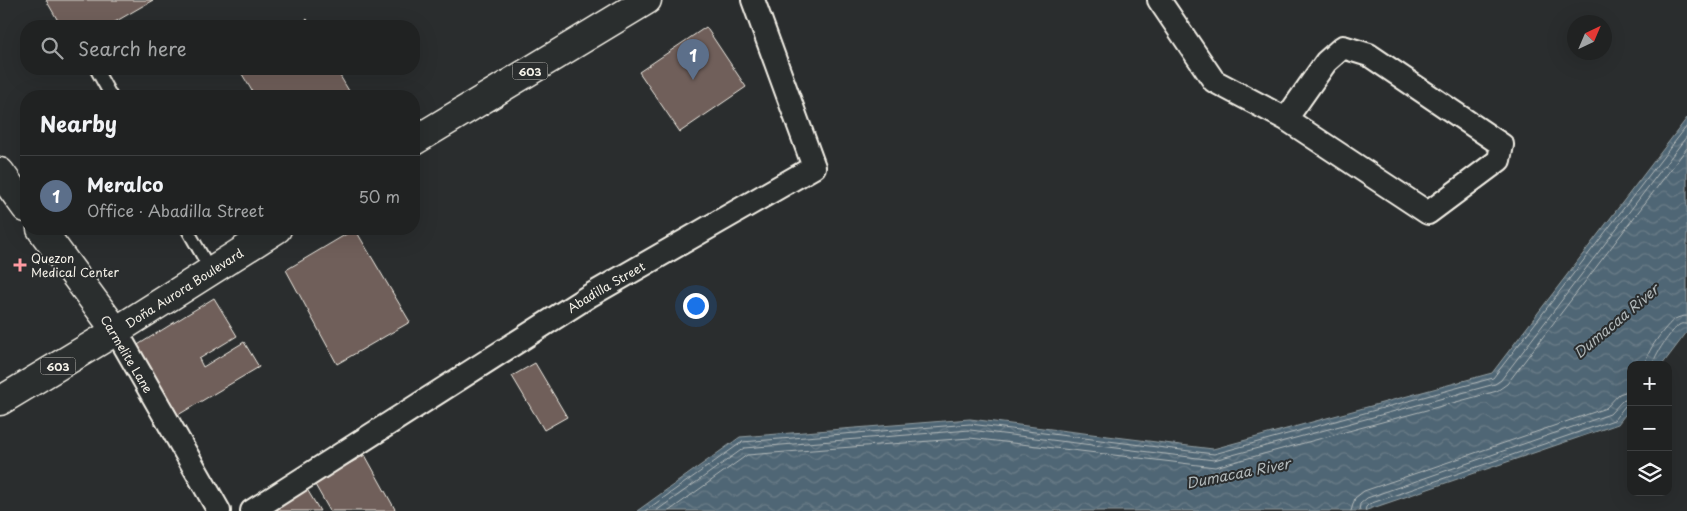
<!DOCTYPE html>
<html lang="en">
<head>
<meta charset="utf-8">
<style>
  :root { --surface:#202222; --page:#282a2a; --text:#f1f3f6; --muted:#a2a4a5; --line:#3d3f40; --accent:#ff9aa2 }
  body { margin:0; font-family:"Playpen Sans",sans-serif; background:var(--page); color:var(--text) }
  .controls { position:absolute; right:15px; bottom:15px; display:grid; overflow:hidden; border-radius:10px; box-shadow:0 5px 20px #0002 }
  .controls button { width:45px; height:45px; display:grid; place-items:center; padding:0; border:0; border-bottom:1px solid var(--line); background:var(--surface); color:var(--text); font:25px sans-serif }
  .compass { position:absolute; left:1567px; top:15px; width:45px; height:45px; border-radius:50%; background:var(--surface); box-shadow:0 5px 20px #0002; rotate:44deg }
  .you { position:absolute; left:695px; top:305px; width:18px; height:18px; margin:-12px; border:4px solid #fff; border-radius:50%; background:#1a73e8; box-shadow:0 0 0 8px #1a73e833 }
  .badge { display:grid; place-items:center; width:32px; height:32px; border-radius:50%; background:var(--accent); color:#fff; font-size:16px; font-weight:700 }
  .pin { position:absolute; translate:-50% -41px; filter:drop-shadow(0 1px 2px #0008) }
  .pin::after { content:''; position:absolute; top:26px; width:18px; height:15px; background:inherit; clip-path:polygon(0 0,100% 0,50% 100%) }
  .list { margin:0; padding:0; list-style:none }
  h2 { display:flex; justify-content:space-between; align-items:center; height:65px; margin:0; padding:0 20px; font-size:21px }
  h2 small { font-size:16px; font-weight:400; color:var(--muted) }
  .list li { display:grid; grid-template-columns:32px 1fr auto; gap:15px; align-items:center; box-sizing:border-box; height:80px; padding:0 20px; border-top:1px solid var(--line) }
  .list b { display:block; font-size:19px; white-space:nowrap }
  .list p { margin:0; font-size:16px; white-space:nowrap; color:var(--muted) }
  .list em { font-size:16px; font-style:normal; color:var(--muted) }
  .icon { flex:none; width:28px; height:28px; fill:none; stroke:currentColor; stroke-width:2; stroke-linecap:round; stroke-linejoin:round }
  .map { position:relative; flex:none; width:1687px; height:511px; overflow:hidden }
  .search { position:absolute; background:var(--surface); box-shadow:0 5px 20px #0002; left:20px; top:20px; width:400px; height:55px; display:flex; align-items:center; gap:12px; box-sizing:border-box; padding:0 18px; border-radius:20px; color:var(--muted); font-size:19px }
  .panel { position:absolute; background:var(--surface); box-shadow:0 5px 20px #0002; left:20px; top:90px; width:400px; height:145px; border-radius:20px }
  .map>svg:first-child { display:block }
</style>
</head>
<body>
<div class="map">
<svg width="1687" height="511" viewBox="0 0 1687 511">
  <defs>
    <pattern id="water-waves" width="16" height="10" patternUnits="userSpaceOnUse" patternTransform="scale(1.25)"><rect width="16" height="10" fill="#506674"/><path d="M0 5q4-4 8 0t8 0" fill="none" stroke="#6a7c88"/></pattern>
  </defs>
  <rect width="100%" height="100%" fill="#2a2d2e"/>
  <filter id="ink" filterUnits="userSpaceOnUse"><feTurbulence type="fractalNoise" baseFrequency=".02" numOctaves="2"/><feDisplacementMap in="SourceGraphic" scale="10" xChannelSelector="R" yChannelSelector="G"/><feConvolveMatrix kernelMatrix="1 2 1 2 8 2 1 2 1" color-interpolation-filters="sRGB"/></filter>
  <g filter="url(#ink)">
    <path fill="url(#water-waves)" stroke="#929ea2" d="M1687,118V332L1662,365H1631V407L1618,424L1364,511H637L740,437L970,419L1213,449L1492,373Z"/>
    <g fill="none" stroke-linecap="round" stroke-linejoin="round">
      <path stroke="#b2b9ba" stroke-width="1" d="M1645,365C1645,353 1666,325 1675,319C1679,317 1683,316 1687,316
        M1653,365C1653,356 1672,330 1679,325C1682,323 1683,324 1687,324
        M645,511L742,442L970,424L1214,454L1493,378L1687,126
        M656,511L744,448L970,430L1214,460L1495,384L1501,380L1687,136
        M669,511L747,455L970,438L1215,467L1497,391L1507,384L1687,148
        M1351,511L1355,498L1364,491L1606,408L1619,394L1631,390
        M1359,511L1360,504L1367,498L1610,414L1622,401L1631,398
        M1365,511L1366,507L1369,504L1614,420L1625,406L1631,404"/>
    </g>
    <path fill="#705e5a" stroke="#f4f1e8" d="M46,0H153L108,26H61Z
      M307,19L311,26H296Z
      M706,27L746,87L680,132L639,72Z
      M239,69H336L352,96H255Z
      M355,229L410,322L337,364L286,270Z
      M214,298L237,336L199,359L203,367L244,342L259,367L178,415L136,346Z
      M535,363L567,417L544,430L512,376Z
      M365,455L396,511H330L314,483Z
      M305,486L320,511H271Z"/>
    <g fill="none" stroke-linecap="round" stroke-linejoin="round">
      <defs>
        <path id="service" d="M96,69L111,96
          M187,229L211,271"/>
        <g id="minor">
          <path d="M1159,0L1214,81L1286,119L1428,213L1499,160L1502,145L1369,55L1343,47L1326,62L1286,119"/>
          <path d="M116,331L219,511"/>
          <path id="s1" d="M252,511L589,296L814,167L753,0"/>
        </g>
        <path id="tertiary" d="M0,172L26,208
          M41,229L116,331"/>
        <g id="primary">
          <path d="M414,141L647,0"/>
          <path id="s2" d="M0,401L116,331L277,229"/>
        </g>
      </defs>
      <use href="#service" stroke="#f4f1e8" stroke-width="15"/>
      <use href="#minor" stroke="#f4f1e8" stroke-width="26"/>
      <use href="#tertiary" stroke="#f4f1e8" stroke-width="31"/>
      <use href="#primary" stroke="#f4f1e8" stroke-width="31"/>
      <use href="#service" stroke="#2a2d2e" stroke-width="11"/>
      <use href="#minor" stroke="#2a2d2e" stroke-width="22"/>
      <use href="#tertiary" stroke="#2a2d2e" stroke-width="28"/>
      <use href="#primary" stroke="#2a2d2e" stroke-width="28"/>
    </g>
  </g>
  <path fill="#ff9aa2" stroke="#2a2d2e" stroke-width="2" d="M17.5 257.5h5v5h5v5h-5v5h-5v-5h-5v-5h5z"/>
  <g text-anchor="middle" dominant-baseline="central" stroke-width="4" stroke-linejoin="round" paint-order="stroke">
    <g fill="#2a2d2e" stroke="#b7b6b0" stroke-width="1">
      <rect x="512.5" y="62.5" width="35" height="17" rx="4"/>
      <rect x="40.5" y="357.5" width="35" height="17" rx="4"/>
    </g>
    <g font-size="11" font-weight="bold" fill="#f4f1e8">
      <text x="530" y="71">603</text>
      <text x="58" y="366">603</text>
    </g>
    <g font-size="12" fill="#f4f1e8" stroke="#2a2d2e" text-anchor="start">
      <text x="31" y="258">Quezon<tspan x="31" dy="14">Medical Center</tspan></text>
    </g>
    <g font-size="12" fill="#f4f1e8" stroke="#2a2d2e">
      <text stroke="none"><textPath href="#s1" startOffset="419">Abadilla Street</textPath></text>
      <text stroke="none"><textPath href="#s2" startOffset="216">Doña Aurora Boulevard</textPath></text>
      <text transform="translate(127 354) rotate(59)">Carmelite Lane</text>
    </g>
    <g font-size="14" font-style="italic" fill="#b2b9ba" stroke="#2a2d2e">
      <text transform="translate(1616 321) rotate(-40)">Dumacaa River</text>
      <text transform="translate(1238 473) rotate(-11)">Dumacaa River</text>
    </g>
  </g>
</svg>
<div class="controls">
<button>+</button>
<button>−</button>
<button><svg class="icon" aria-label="layers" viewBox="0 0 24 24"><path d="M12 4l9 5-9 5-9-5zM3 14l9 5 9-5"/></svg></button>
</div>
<svg class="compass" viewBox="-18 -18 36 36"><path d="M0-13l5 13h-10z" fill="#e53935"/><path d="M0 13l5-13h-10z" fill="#a2a4a5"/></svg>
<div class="you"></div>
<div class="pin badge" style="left:693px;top:80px;background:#5c6f8a">1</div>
<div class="search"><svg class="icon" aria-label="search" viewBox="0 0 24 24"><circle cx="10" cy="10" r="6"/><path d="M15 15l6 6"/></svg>Search here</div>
<section class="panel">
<h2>Nearby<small></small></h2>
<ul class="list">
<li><span class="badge" style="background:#5c6f8a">1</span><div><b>Meralco</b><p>Office · Abadilla Street</p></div><em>50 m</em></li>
</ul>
</section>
</div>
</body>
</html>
